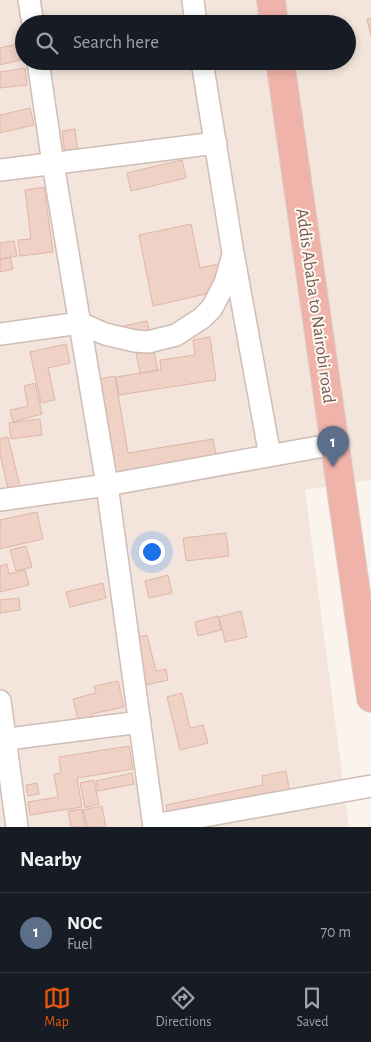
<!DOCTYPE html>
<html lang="en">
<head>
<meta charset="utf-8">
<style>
  :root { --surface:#171b24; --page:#20242c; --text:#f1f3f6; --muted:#9ea1a6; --line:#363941; --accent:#ea580c }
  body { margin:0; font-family:"Alegreya Sans",sans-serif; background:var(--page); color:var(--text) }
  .you { position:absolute; left:151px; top:551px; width:18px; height:18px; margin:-12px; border:4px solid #fff; border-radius:50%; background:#1a73e8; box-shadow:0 0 0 8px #1a73e833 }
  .badge { display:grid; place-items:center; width:32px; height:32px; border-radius:50%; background:var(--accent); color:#fff; font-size:16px; font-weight:700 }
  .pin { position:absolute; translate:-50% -41px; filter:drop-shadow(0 1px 2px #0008) }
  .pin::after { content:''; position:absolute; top:26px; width:18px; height:15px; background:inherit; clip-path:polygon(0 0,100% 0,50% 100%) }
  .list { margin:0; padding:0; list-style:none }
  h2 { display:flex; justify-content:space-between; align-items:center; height:65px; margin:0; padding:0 20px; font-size:21px }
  h2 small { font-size:16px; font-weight:400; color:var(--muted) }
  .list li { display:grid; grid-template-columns:32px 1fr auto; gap:15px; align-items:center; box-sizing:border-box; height:80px; padding:0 20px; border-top:1px solid var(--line) }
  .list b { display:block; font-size:19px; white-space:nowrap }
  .list p { margin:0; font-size:16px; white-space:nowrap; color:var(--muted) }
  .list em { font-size:16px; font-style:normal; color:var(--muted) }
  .icon { flex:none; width:28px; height:28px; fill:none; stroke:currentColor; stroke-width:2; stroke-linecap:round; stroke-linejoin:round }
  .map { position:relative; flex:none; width:371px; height:827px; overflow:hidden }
  .search { position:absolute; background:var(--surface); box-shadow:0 2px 8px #0003; left:15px; right:15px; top:15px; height:55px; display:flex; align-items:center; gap:12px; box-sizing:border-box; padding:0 18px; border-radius:28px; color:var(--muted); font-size:19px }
  .sheet { height:145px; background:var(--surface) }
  nav { display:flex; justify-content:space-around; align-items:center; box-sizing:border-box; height:70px; border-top:1px solid var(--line); background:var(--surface); font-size:14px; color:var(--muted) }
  nav a { display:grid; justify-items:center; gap:2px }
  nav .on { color:var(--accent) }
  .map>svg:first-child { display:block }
</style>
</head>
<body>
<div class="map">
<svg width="371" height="827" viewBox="0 0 371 827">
  <rect width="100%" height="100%" fill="#fbf4ed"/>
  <path fill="#f3e5db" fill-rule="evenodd" d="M0,0H371V480L305,490L349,827H0ZM24,24H347V61H24Z"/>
  <path fill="#efd1c6" stroke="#e0b6a8" d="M371,18V36L367,19Z
    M21,43L24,59L0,65V48Z
    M25,68L27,85L0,88V72Z
    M30,108L34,125L0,133V115Z
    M75,129L78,153L65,155L62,131Z
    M182,160L186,178L131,191L127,173Z
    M44,187L53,252L20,256L18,240L31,239L25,190Z
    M191,224L200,268L222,263L246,285L153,306L139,235Z
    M14,241L17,256L0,259V243Z
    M10,257L13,269L0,272V260Z
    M147,321L158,370L140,373L133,338L119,327Z
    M210,337L216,380L119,395L116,377L161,370L160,360L195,355L193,340Z
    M66,344L70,363L48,368L55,400L41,403L30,352Z
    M115,376L128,453L213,439L217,459L114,476L98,379Z
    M35,383L42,414L13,422L10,410L28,406L24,386Z
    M40,419L42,435L11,439L9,423Z
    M8,437L21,491L9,493L0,454V439Z
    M37,512L43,539L0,549V520Z
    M226,533L229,556L186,561L183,538Z
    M26,546L32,567L16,571L10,550Z
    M7,564L9,574L25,570L29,585L0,592V566Z
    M168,575L172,593L149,598L145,581Z
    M103,583L106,598L70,607L66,592Z
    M19,598L20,610L0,613V600Z
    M241,611L247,637L225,642L219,617Z
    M218,616L221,630L198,636L195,622Z
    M147,635L156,671L166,669L168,680L146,685L135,638Z
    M118,681L124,707L92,714L94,723L80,727L73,699L96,693L94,686Z
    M182,693L190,728L203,725L208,743L180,750L167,697Z
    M129,746L133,769L77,778L82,807L30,815L28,802L58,797L54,774L61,773L59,757Z
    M286,771L290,793L168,818L166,805L263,785L262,776Z
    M132,773L134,784L98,791L96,781Z
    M94,780L99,804L85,808L80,783Z
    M37,783L39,794L28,796L26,785Z
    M102,806L106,827H87L83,810Z
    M82,809L85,827H71L68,811Z"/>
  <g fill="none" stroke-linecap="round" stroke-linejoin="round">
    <defs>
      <path id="minor" d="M29,0L33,24
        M193,0L196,24
        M38,61L53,164L107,485L154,827
        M202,61L233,253L270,456
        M0,170L216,143
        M0,334L80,323L105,334L135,341L148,342L176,335L202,318L212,308L225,283L232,258
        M0,500L107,485L335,444
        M0,701L17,827
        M0,740L140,722
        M154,825L371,786"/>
      <path id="highway" d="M271,0L274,24
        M280,61L371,698"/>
    </defs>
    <use href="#minor" stroke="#d0bdb5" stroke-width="24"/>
    <use href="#highway" stroke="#d9d1ce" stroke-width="30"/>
    <use href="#minor" stroke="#fff" stroke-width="21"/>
    <use href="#highway" stroke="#f0b3a9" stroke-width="28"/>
  </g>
  <g text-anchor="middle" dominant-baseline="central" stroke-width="4" stroke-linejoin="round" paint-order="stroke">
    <g font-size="18" fill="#765950" stroke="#fef8f3">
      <text transform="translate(315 306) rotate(82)">Addis Ababa to Nairobi road</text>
    </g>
  </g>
</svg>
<div class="you"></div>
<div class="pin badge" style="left:333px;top:467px;background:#5c6f8a">1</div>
<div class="search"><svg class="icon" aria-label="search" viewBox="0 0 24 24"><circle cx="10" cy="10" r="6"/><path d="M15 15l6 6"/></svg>Search here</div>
</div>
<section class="sheet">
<h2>Nearby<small></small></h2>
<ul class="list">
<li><span class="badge" style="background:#5c6f8a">1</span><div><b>NOC</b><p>Fuel</p></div><em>70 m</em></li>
</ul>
</section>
<nav>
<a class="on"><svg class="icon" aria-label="map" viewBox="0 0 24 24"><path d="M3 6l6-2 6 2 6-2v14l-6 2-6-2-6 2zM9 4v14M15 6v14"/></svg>Map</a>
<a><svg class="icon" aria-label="directions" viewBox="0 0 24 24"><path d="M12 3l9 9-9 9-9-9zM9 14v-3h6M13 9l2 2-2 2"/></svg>Directions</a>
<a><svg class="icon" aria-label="saved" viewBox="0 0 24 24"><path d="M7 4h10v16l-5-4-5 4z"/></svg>Saved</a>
</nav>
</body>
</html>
